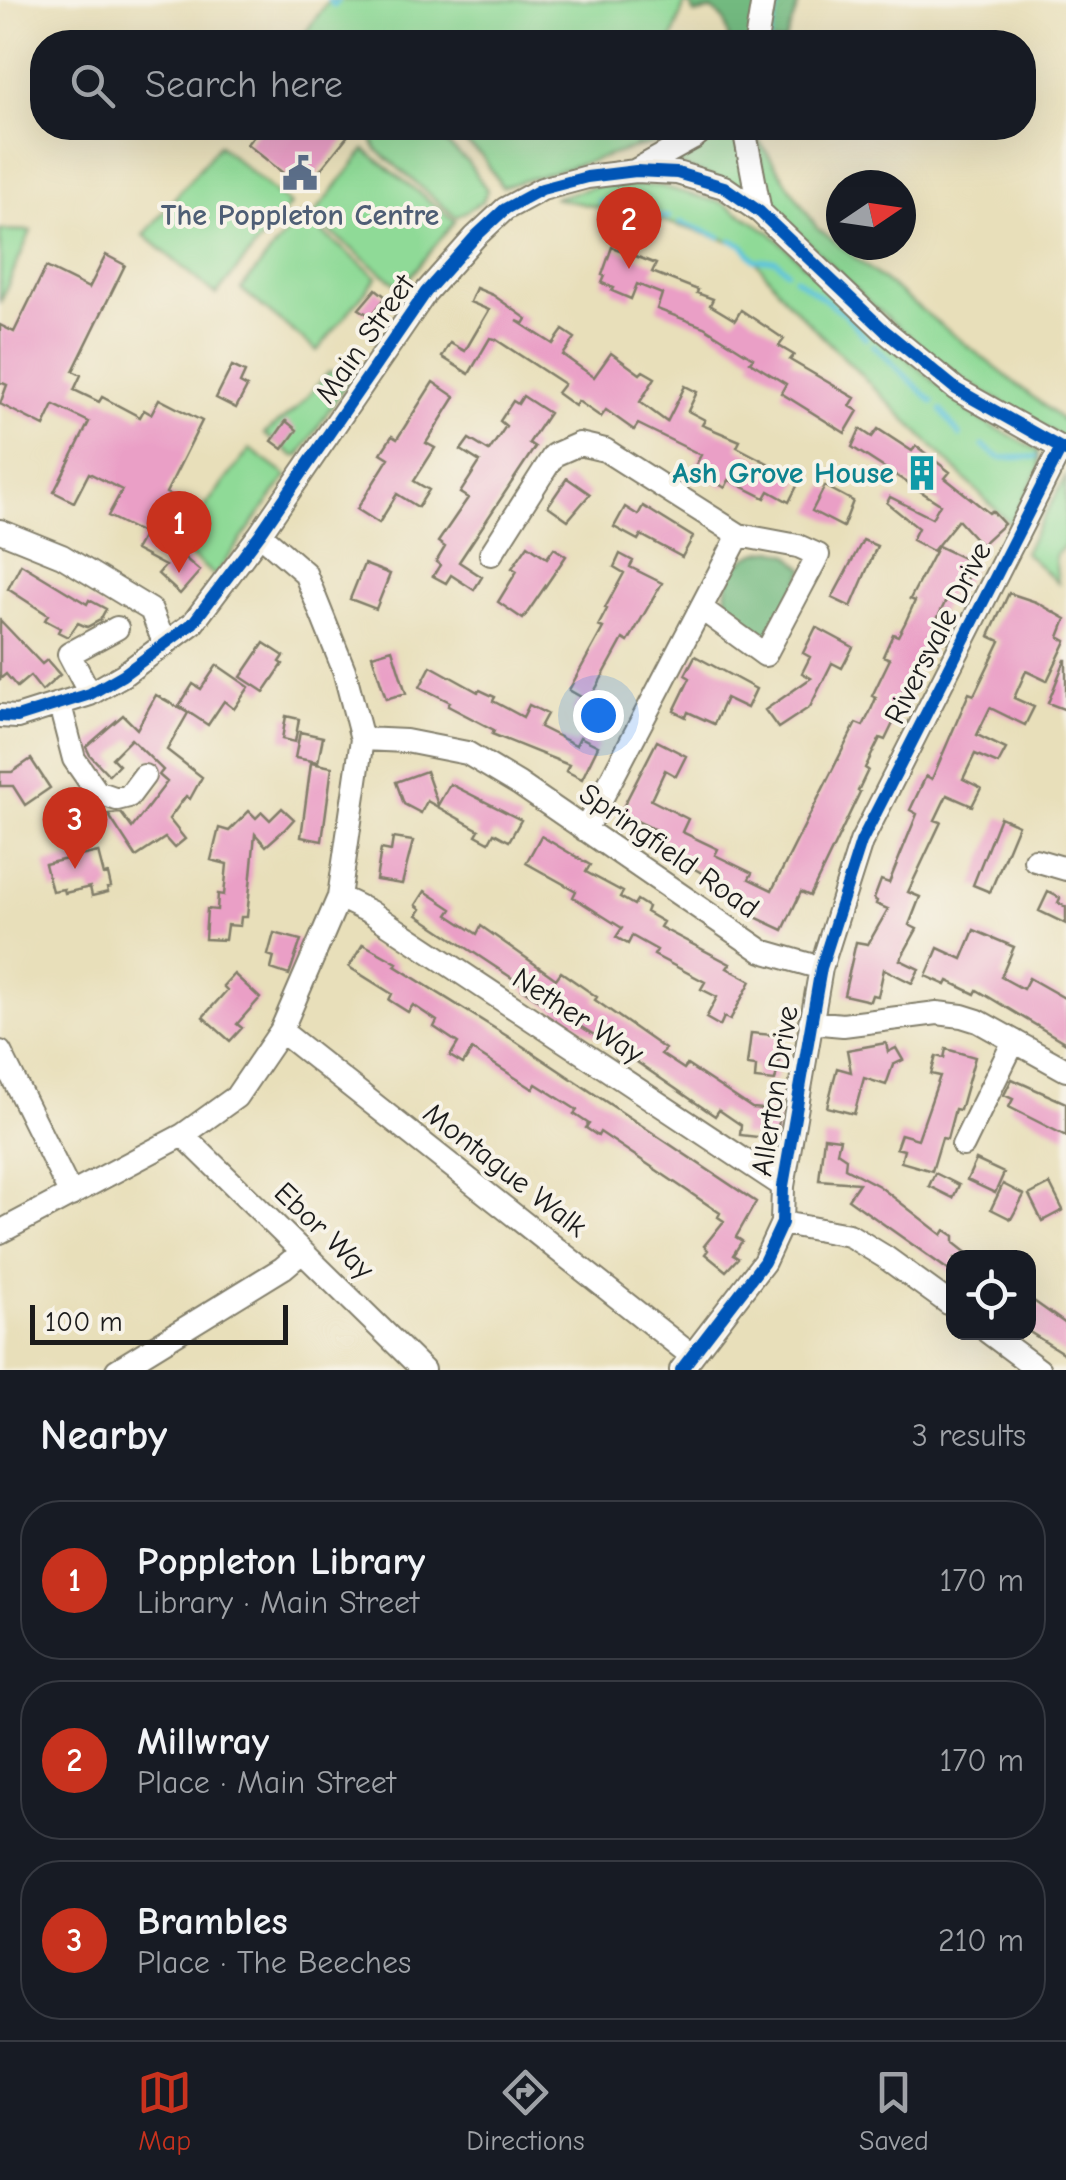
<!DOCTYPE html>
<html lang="en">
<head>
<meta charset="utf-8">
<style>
  :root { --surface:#171b24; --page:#20242c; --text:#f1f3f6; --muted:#9ea1a6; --line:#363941; --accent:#c8321e }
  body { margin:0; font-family:"Comic Neue",sans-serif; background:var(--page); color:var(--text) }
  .controls { position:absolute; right:30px; bottom:30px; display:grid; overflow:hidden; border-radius:20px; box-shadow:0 10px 40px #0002 }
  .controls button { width:90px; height:90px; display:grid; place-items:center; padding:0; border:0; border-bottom:2px solid var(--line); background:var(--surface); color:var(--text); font:50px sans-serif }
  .compass { position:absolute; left:826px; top:170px; width:90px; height:90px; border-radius:50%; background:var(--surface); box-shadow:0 10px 40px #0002; rotate:77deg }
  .scale { position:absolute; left:30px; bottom:25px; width:258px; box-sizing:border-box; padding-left:10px; border:5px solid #1c1c1c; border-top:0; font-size:28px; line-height:35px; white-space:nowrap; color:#1c1c1c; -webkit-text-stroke:8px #f7f3e8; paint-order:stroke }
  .you { position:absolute; left:598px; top:715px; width:35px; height:35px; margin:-25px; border:8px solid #fff; border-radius:50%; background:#1a73e8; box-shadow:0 0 0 15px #1a73e833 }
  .badge { display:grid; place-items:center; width:65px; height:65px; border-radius:50%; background:var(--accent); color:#fff; font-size:32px; font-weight:700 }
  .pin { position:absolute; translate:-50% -82px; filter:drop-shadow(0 2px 5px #0008) }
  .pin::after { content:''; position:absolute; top:52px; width:35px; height:30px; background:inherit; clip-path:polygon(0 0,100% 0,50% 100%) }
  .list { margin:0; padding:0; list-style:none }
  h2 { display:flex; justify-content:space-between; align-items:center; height:130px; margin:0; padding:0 40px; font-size:42px }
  h2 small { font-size:32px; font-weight:400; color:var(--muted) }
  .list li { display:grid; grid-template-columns:65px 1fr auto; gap:30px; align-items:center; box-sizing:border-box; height:160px; margin:0 20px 20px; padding:0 20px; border:2px solid var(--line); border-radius:40px }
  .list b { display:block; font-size:38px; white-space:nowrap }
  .list p { margin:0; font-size:32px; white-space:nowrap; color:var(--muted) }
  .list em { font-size:32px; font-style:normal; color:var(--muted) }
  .icon { flex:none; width:55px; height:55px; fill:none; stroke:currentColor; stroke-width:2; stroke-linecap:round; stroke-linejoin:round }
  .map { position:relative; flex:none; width:1066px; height:1370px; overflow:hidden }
  .search { position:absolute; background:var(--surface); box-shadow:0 10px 40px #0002; left:30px; right:30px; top:30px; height:110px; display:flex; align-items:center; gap:25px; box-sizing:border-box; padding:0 35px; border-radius:40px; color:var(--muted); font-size:38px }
  .sheet { height:670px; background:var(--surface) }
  nav { display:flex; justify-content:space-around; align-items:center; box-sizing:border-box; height:140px; border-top:2px solid var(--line); background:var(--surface); font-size:28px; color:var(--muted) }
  nav a { display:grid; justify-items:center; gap:5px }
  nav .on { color:var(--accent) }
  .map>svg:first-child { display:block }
</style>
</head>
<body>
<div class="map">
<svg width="1066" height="1370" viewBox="0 0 1066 1370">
  <rect width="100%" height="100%" fill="#f7f3e8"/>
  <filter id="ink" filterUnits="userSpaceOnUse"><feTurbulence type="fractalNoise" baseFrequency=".01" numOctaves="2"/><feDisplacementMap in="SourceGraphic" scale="20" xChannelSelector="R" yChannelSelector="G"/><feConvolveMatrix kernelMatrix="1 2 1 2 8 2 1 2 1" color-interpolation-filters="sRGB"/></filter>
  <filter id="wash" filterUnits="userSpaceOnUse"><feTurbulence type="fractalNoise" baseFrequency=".0048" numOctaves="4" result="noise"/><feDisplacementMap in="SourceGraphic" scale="40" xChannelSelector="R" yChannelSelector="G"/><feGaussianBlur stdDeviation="2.25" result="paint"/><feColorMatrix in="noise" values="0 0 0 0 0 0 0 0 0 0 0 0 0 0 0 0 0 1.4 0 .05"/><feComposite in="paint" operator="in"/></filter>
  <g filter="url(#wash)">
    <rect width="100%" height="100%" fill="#e8dfba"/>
    <path fill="#8fda97" stroke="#567b5a" stroke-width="2.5" d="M329,0H686L671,42H302L300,40Z
      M368,128H428L467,161L487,190L483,201L456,217L376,149Z
      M448,128H642L635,148L502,187L483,157Z
      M717,128H740L749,190L668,161Z
      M757,138L817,228L1066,423V440L962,379L874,307L784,219L763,179Z
      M219,145L290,205L216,295L144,235Z
      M365,150L455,221L401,288L312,217Z
      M604,184L660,186L723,203L771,233L852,310L975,417L1038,450L1040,468L1010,524L789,303L743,245L653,218L553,198Z
      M301,215L377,277L317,351L241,289Z
      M0,230L31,231L0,303Z
      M329,372H337L348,381L299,456H294L264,434L296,409Z
      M250,449L287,476L215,576L176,544Z
      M1066,477V544L1055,556L1058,583L1024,552Z"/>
    <path fill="#73ba80" stroke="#486b4e" stroke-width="2.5" d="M686,0H800L785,42H726L729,40L724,20L712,10L695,14Z
      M639,128H693L672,141L635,148Z
      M774,550L788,554L805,569L772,637C710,630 712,553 774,550Z"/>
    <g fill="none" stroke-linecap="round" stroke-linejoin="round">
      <path stroke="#5fc4dd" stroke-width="5" d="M329,0L334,6L338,0
        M768,42L779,0
        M599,201L644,216L670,217
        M680,222L720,237
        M731,240L743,245L755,260H776L787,271
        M795,278L845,314L866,338
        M873,345L933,402
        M941,410L960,436
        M983,446L1000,458L1036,457"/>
    </g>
    <g id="blocks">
      <path fill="#ea9fc6" d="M260,128H354L304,190L247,144Z
        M612,247L656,264L652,272L698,290L697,293L713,299L710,305L735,320L741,310L784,339L779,346L794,355L790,360L855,398L850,406L858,411L845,433L781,393L786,384L750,362L753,358L704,327L657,309L662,294L637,284L631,299L612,291L614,288L602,283L605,276L602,275Z
        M106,255L125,265L73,371L81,375L74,390L99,402L102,397L140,417L144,410L151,414L159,399L202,421L166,493L186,503L166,542L200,571L180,594L158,574L165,566L135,550L144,534L108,516L122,490L89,473L74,502L54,492L89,422L54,405L44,426L0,404L7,385L0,382V325L14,332L46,267L89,288Z
        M476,288L493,295L527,319L524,324L517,321L553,344L563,330L575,338L563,355L594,377L611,353L640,374L643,371L655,378L640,402L667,422L685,386L697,392L688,411L705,420L702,425L740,441L737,447L800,480L789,502L769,491L765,498L729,480L725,488L694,468L701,455L638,424L634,430L606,410L601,417L578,401L575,406L557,393L564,384L495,339L490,338L469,374L442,357L450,343L465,351L489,310L470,302Z
        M376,289L386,297L371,316L359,309Z
        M232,366L245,372L240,383L247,387L236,408L216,398Z
        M433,382L455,397L426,443L435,448L414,481L429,490L418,507L397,494L379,523L357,509L389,458L381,453L392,436L397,439Z
        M523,396L549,413L529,443L535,447L459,562L482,577L474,590L451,575L446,583L433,576L440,565L436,562L445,547L438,542L468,498L460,493L480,462L461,450L469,439L489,451L506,426L500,421L513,401L518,404Z
        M286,421L297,430L283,449L272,441Z
        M860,429L872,437L878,429L912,451L916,446L950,472L945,478L989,513L992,511L1004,524L981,545L958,520L933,551L912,540L918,528L887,503L890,497L932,518L940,504L852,447Z
        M567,478L590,494L568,520L548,506Z
        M825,486L853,501L843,527L812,511Z
        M643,506L693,537L682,557L641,535L638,540L614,527L625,507L638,515Z
        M863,540L877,546L851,607L832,598Z
        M528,545L547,558L554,548L566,556L523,619L498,602L517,571L512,568Z
        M938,546L974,563L961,590L953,586L937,619L944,622L928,655L923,653L896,704L901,707L885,740L880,738L865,768L868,770L858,791L860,792L810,896L801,892L783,930L755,917L761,906L720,887L721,884L686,864L688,859L654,843L660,832L620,813L657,741L686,756L676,776L665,770L651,800L688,819L682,832L718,849L715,855L752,873L749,879L772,890L856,723L863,726L870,712L876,698L872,696L890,659L883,656L893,634L898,636L905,623L915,601L910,599Z
        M620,554L633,561L630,567L662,583L628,642L623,639L594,692L614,704L598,728L572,711L581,697L569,690L603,628L598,626L607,609L605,608L624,573L614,567Z
        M21,564L87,604L89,600L106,609L100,620L87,627L78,623L68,637L58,632L60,628L45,620L48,615L8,589Z
        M364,564L390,574L376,609L350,599Z
        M1009,593L1036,602L1066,619L1059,637L1066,641L1047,681L1026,671L1014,698L1034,707L1025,725L990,708L977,735L1006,749L998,764L975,754L963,779L981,788L972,806L947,795L935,820L941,822L908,892L920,897L909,925L917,929L900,960L919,969L912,983L884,969L878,996L872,995L870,1001L844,995L856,942L868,944L888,909L876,904L877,901L874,899L881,880L889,883L917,814L910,810L926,776L932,779L969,693L974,695L1000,641L989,636Z
        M0,620L42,664L47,660L60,675L42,691L30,676L17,687L6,674L0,679Z
        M816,627L853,647L842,668L832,663L810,707L778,728L765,710L811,678L802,673L810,657L803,653Z
        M264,643L284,656L280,662L283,664L264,692L241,677Z
        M392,649L406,693L386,699L372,655Z
        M695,656L756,689L747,708L726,698L714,724L688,712L686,717L674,711L690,678L685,675Z
        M1065,660H1066V710L1048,703Z
        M217,665L249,687L234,709L224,701L208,725L179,706L193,684L201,689Z
        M431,666L478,692L480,690L495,697L493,701L523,717L529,705L547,714L540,727L576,745L580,737L598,746L582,779L566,771L569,765L492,734L494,730L448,706L450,702L420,687Z
        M156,695L188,713L167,750L202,777L190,799L186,796L169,819L185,839L174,848L165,838L136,857L108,814L121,813L132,828L167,782L159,775L163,770L131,739L112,758L119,765L109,775L90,755L86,747L123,715L137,729Z
        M286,716L299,719L295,742L282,739Z
        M300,732L323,737L318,762L295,758Z
        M31,759L50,788L25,805L13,786H0V772H12Z
        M311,763L332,767L322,841L301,837Z
        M426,771L438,805L450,784L521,820L509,841L494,833L489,842L476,835L479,830L427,801L421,813L404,804L396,782Z
        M282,808L294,819L284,830L266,846L255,834L247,917H241L240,926L227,925L225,940L205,939L207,909L217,910L218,894L224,895L227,864L211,860L219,828L229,831L249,811L256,818L262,812L270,820Z
        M1000,817L1018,825L990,892L973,885Z
        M541,836L590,865L586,872L623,892L620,897L634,905L637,900L648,907L646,912L663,922L660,927L730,964L727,968L751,981L730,1020L724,1017L720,1026L706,1018L717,997L701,989L705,982L654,955L657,950L632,936L628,944L616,937L622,928L573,897L576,891L526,863Z
        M393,838L413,841L402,884L376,880L381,849L391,851Z
        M98,852L104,875L108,874L111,887L107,888L108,892L92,896L90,887L65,893L64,889L52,891L45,864Z
        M425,891L452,909L448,915L477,934L481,926L556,979L561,972L597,997L595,1000L665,1049L661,1054L684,1069L687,1065L752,1108L775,1110V1113L780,1114L776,1139L740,1135L741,1125L719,1110L715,1116L621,1051L623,1049L601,1034L599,1038L534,997L522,989L524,986L417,915L421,909L416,905Z
        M1048,892L1060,898L1058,903L1066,907V924L1039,911Z
        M974,930L1014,947L1001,977L1023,989L1029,978L1066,999V1043L977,990L975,994L948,981L946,985L926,976L938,948L962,959Z
        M274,933L301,940L289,975L271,969L274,957L268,955Z
        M363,944L397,963L395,966L515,1041L756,1202L736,1237L742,1241L733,1255L738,1258L726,1271L705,1254L708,1250L704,1246L724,1221L718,1217L720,1213L600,1132L598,1136L586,1128L589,1124L574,1114L577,1110L536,1084L533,1089L472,1050L463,1064L450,1056L458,1043L434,1027L437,1021L413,1005L408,1012L389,1000L392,994L349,967Z
        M234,974L260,998L237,1024L242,1028L230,1041L203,1017L227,990L223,986Z
        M751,1033L784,1036L775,1081L755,1079L756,1066L747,1065Z
        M886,1043L888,1052L896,1048L903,1060L893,1065L886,1085L864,1078L854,1114L827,1107L837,1068L851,1072L847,1050Z
        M946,1049L975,1057L960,1110L955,1109L947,1139L942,1138L932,1171L901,1162L904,1150L896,1148L901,1134L918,1139L940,1076L931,1074L936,1056L944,1058Z
        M1012,1079L1066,1103V1136L1009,1107L1013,1099L1004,1095Z
        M824,1137L840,1139L837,1152L846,1158L845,1168L879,1186L942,1235L945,1230L954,1236V1243L973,1258H954V1274L848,1199L859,1183L819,1180Z
        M976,1160L1004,1173L995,1193L967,1180Z
        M935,1173L959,1185L953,1198L929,1186Z
        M1003,1184L1024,1195L1011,1219L991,1209Z
        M1050,1184L1063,1210L1042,1221L1029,1195Z
        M1028,1297L1066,1324V1355L1028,1331Z"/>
    </g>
  </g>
  <g filter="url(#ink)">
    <use href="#blocks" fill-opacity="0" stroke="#827e6b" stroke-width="2.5"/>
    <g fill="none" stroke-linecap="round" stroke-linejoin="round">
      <defs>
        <path id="minor" d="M756,42L763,0
          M744,128L760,212
          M636,170L692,139L705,128
          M0,531L62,556L151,610L165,645
          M491,554L554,455L579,444L605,450L739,535L585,830
          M702,609L765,655L818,555L798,546L739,535
          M90,694L69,654L117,628
          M60,705L74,759L97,792L117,799L129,796L144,776
          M0,716L17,717L90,694L123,675L193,623L260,534L426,292L475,237L505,209L542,189L587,177L636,171L677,173L724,187L760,212L885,331L956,389L1066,451
          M362,739L406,741L467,753L519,784L762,951L821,968
          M1035,860L1066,869
          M339,897L370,912L783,1186
          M810,1022L843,1025L937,1013L962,1016L978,1021L1066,1070
          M281,1031L692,1356
          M0,1052L71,1195
          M183,1135L423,1370
          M963,1145L1014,1041
          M782,1223L849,1235L885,1257L954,1307
          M0,1232L183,1135L236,1097L281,1031L339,897L362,739L344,670L305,573L260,534
          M988,1332L1039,1370
          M117,1370L283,1268L302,1252
          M681,1370L764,1262L782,1223L783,1186L821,968L861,842L1061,448"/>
      </defs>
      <use href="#minor" stroke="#827e6b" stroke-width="26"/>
      <use href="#minor" stroke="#fff" stroke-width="22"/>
      <defs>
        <path id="cycleway" d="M0,716L17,717L90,694L123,675L193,623L260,534L426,292L475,237L505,209L542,189L587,177L636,171L677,173L724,187L760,212L885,331L956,389L1066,451
          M681,1370L764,1262L782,1223L783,1186L821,968L861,842L1061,448"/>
      </defs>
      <use href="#cycleway" stroke="#f7f3e8" stroke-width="19"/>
      <use href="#cycleway" stroke="#0057b8" stroke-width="12"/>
    </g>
  </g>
  <defs>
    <symbol id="civic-bare" viewBox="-9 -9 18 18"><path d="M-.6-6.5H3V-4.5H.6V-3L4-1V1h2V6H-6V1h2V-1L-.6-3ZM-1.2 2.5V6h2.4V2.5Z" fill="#5c6f8a" stroke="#f7f3e8" stroke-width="2.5" paint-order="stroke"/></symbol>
    <symbol id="building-bare" viewBox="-9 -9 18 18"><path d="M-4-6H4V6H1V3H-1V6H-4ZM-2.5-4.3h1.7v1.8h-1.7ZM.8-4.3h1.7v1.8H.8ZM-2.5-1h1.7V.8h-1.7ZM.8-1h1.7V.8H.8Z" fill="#0f9aa8" stroke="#f7f3e8" stroke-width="2.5" paint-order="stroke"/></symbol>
  </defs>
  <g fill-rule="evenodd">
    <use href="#civic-bare" x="275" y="148" width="50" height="50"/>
    <use href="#building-bare" x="897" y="448" width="50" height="50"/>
  </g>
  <g text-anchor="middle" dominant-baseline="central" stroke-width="8" stroke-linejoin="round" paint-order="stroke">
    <g font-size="30" font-weight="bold" fill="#4e5e75" stroke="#f7f3e8">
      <text x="300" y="215">The Poppleton Centre</text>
    </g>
    <g font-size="30" fill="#1c1c1c" stroke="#f7f3e8">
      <text transform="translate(365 339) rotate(-55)">Main Street</text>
      <text transform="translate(938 633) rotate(-63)">Riversvale Drive</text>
      <text transform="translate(669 851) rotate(35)">Springfield Road</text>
      <text transform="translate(578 1016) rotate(33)">Nether Way</text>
      <text transform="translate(775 1091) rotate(-81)">Allerton Drive</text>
      <text transform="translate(505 1170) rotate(38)">Montague Walk</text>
      <text transform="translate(324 1231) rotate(44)">Ebor Way</text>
    </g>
    <g font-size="30" font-weight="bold" fill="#0d838f" stroke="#f7f3e8" text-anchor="end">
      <text x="894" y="473">Ash Grove House</text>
    </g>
  </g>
</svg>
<div class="controls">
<button><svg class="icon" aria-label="locate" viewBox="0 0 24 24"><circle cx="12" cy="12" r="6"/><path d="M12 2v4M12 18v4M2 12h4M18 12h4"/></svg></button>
</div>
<svg class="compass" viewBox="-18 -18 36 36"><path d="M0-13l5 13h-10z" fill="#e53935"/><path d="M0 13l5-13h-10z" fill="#9ea1a6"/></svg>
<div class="scale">100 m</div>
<div class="you"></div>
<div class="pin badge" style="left:179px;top:573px">1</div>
<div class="pin badge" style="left:629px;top:269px">2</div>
<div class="pin badge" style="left:75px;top:869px">3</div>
<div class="search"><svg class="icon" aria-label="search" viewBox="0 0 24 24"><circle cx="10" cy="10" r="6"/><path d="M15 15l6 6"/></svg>Search here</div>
</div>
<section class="sheet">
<h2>Nearby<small>3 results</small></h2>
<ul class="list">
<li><span class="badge">1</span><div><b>Poppleton Library</b><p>Library · Main Street</p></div><em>170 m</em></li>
<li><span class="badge">2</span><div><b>Millwray</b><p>Place · Main Street</p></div><em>170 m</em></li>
<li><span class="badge">3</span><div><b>Brambles</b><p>Place · The Beeches</p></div><em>210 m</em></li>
</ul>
</section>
<nav>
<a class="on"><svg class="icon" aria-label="map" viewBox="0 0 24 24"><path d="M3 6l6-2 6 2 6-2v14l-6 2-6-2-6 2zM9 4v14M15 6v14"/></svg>Map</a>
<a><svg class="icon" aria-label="directions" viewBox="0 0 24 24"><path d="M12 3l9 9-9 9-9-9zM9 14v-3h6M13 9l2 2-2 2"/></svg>Directions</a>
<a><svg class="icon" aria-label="saved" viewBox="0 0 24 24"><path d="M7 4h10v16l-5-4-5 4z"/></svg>Saved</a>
</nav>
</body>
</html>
